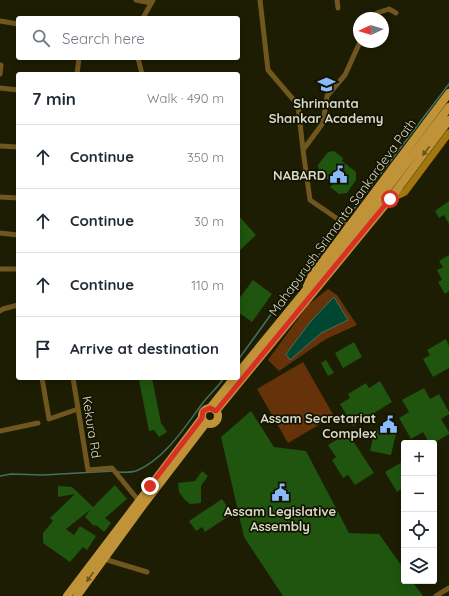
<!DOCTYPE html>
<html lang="en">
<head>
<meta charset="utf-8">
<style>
  :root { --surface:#fff; --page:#f2f2f3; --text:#1f2937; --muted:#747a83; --line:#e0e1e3 }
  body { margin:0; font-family:Quicksand,sans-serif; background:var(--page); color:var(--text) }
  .controls { position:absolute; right:12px; bottom:12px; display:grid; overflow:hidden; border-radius:4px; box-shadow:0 2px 10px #0003 }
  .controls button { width:36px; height:36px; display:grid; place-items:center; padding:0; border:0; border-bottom:1px solid var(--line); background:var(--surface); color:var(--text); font:20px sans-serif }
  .compass { position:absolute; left:353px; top:12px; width:36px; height:36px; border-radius:50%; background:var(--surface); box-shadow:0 2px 10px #0003; rotate:266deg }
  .stop { position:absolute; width:12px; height:12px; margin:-9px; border:3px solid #d93025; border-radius:50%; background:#fff }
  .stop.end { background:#d93025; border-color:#fff; box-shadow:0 1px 4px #0008 }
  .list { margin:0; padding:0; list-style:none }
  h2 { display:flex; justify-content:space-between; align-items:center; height:52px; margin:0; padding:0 16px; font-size:17px }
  h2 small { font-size:13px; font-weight:400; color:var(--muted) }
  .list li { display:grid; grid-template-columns:26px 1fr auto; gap:12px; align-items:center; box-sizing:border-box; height:64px; padding:0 16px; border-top:1px solid var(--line) }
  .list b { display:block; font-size:15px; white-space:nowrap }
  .list em { font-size:13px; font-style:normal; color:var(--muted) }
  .icon { flex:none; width:22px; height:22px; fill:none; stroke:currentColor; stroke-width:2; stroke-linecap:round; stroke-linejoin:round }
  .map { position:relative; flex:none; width:449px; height:596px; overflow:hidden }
  .search { position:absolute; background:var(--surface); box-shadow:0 2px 10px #0003; left:16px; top:16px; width:224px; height:44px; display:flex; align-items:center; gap:10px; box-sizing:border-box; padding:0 14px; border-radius:4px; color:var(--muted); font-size:15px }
  .panel { position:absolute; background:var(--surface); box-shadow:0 2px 10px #0003; left:16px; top:72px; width:224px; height:308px; border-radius:4px }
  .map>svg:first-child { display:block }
</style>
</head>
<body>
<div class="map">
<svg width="449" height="596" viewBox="0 0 449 596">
  <rect width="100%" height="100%" fill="#1c1d02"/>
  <path fill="#663209" d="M328,289L337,295L357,325L326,339L279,371L268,360L308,305Z
    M303,362L334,416L288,443L257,389Z"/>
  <path fill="#014533" stroke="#427160" d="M334,297L348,320L321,333L290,360L286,354L311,321Z"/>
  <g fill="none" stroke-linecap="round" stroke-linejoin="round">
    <path stroke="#427160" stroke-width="1.5" d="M238,360L285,295L312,264L449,84
      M117,472C124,472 130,473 136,471C164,460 185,427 202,404C209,395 218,387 224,378
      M0,476L11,474L43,475L114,471"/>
  </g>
  <path fill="#1f550e" d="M334,151L343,158L342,161L356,172V180L347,193L339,194L330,187L333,184L319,172L318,165L328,152Z
    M449,201V224L444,215L439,218L435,211Z
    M238,215L256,235L238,252Z
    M449,255V291L445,294L438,282L442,280L437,270L443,267L439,261Z
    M253,280L272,294L252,322L238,312V300Z
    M446,339L449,346V368L433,377L423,359L430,355L427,350Z
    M354,342L362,357L343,368L335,353Z
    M326,360L334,373L328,376L321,363Z
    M152,378L161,423L167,432L159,437L154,430L149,431L139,380Z
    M380,381L392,402L353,426L340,404L350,398L348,394L366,383L369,388Z
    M424,388L430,399L439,394L449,412V414L441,419L449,432V434L434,443H429L423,432L411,439L399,418L409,412L402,400Z
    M251,411L274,447L306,451L349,533L379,534L404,569V581H412L423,596H283L244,537L221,437Z
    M375,429L396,434L391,455L370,451Z
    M348,433L374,473L355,485L348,475L343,478L332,460L336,457L328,445Z
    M404,461V487L397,492L385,472Z
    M202,471L208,476L201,486V503L190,504L184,499L179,492L178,483L195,481Z
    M115,485L127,499L105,518L111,523L104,532L96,525L94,526L85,517L90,510L66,529L74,535L80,526L96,536L87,550L83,547L70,562L43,543V533L53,521L50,518L75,494L58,497V486L72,487L93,507Z
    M222,499L232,514L205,532L202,527L196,531L189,521Z"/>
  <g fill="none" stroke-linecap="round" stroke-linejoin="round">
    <path stroke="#715620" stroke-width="5" d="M136,0L151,3
      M260,0L268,70L298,105L303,150
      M337,0L338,8
      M143,18L153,0
      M374,18L377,13L389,9L396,13
      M0,21L18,24
      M138,58L142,74
      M0,74L1,65
      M77,74L79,58
      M0,88L18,90
      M0,146L18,147
      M0,197L18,198
      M348,226L310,200L303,150L323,123L327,96L345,75L360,42
      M0,233L18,235
      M0,269H18
      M0,311L3,309L18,305
      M42,378L49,419L78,409
      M73,378L88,470L112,468L139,501
      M0,431L38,423
      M104,559L147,572
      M436,596L449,588"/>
    <path stroke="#a37710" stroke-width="7" d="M390,199L405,192L449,133"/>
    <path stroke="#c09339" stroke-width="8" d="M307,286L311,277L449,93
      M238,373L368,214L449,107
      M202 416a8 8 0 1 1 16 0a8 8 0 1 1-16 0Z
      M210,408L234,378
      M216,411L390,199L449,120
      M67,596L202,418
      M77,596L144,504L206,423"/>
  </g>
  <defs><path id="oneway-solid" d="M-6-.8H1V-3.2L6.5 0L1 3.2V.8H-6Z"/></defs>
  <g fill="#6a531c">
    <use href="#oneway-solid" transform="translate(426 151) rotate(127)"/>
    <use href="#oneway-solid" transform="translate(90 577) rotate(126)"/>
  </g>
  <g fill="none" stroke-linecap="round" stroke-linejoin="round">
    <path stroke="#d93025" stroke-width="5" d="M150,486L202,418L203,411L210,408L216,411L390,199"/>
  </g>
  <defs>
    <symbol id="school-bare" viewBox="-9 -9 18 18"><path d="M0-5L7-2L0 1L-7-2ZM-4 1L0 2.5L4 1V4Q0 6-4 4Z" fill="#89bafc" stroke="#131300" stroke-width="2.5" paint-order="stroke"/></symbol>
    <symbol id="civic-bare" viewBox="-9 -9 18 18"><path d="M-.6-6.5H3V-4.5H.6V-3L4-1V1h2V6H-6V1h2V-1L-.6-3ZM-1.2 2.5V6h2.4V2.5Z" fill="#89bafc" stroke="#131300" stroke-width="2.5" paint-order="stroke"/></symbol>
  </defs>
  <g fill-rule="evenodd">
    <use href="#school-bare" x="314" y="72" width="25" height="25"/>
    <use href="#civic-bare" x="326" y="162" width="25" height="25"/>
    <use href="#civic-bare" x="376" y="412" width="25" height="25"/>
    <use href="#civic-bare" x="268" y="480" width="25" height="25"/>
  </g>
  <g text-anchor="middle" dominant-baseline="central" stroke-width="3.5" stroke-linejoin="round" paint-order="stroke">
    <g font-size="13" font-weight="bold" fill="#d8d9c8" stroke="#131300">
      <text x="326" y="103">Shrimanta<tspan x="326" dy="15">Shankar Academy</tspan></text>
      <text x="326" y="175" text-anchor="end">NABARD</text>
      <text x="376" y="418" text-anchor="end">Assam Secretariat<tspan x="376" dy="15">Complex</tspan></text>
      <text x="280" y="511">Assam Legislative<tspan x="280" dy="15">Assembly</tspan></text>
    </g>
    <g font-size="13" fill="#d8d9c8" stroke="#131300">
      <text transform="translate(342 217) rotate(-54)">Mahapurush Srimanta Sankardeva Path</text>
      <text transform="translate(92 427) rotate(81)">Kekura Rd</text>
    </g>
  </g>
</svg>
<div class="controls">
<button>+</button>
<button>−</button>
<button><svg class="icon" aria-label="locate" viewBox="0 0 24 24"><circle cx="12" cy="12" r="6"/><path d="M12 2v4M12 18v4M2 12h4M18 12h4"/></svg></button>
<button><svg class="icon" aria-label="layers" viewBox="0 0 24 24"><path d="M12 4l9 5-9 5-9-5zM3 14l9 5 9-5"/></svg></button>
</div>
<svg class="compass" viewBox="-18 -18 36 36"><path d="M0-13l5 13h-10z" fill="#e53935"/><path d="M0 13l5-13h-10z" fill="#747a83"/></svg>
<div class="stop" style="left:390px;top:199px"></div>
<div class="stop end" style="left:150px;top:486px"></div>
<div class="search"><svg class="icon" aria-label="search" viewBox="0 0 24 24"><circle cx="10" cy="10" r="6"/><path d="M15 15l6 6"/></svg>Search here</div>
<section class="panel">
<h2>7 min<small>Walk · 490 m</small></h2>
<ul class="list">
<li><svg class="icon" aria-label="ahead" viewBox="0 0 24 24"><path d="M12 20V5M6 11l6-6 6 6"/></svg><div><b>Continue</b></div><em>350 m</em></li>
<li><svg class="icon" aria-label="ahead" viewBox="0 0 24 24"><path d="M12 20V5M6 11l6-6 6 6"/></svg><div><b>Continue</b></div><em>30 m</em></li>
<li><svg class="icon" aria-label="ahead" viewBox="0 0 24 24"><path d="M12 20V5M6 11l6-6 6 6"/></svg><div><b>Continue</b></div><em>110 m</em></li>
<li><svg class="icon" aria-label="arrive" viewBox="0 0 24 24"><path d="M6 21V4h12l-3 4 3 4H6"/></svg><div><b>Arrive at destination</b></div></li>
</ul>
</section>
</div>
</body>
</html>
